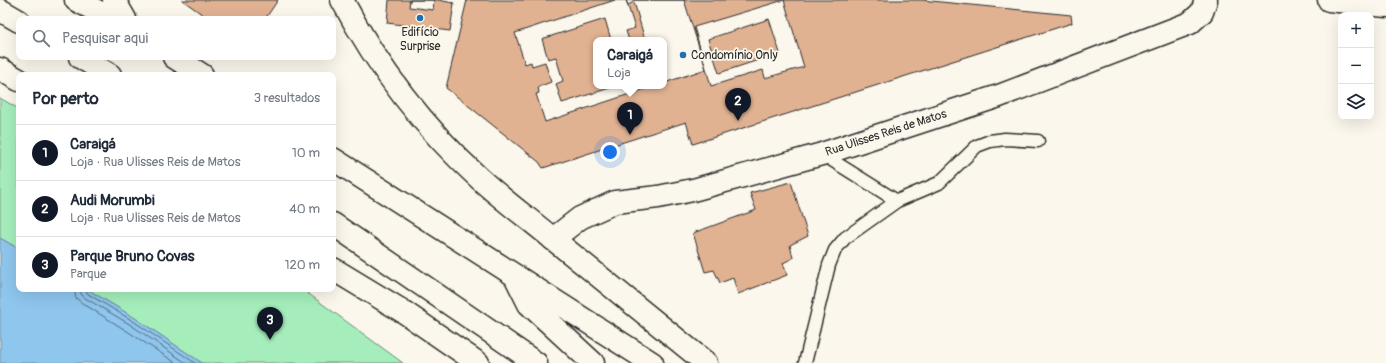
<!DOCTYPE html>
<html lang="pt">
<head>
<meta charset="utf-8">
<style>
  :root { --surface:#fff; --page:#f6f6f7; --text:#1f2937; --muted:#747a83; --line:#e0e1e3; --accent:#111827 }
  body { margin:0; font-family:Pangolin,sans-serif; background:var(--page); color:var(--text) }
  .controls { position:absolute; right:12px; top:12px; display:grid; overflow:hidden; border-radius:8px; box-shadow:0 4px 16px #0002 }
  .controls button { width:36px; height:36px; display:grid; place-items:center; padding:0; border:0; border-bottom:1px solid var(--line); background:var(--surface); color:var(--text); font:20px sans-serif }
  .you { position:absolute; left:610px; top:152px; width:14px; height:14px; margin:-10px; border:3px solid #fff; border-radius:50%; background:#1a73e8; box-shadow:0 0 0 6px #1a73e833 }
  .badge { display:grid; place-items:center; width:26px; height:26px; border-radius:50%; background:var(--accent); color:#fff; font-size:13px; font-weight:700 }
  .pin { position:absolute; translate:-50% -33px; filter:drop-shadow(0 1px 2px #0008) }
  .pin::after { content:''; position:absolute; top:21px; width:14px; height:12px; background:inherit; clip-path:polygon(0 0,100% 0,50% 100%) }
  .popup { position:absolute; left:593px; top:37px; width:74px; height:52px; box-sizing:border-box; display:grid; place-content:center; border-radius:8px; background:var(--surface); filter:drop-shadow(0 1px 3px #0005); font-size:13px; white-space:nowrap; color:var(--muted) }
  .popup b { font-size:15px; color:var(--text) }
  .popup::after { content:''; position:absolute; left:50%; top:100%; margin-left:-8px; border:8px solid transparent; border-top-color:var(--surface) }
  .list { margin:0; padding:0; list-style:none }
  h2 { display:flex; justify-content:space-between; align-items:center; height:52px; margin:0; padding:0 16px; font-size:17px }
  h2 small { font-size:13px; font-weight:400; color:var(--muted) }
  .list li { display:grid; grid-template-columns:26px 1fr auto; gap:12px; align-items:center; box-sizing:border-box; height:56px; padding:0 16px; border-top:1px solid var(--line) }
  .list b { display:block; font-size:15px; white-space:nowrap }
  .list p { margin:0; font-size:13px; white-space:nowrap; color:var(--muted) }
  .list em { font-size:13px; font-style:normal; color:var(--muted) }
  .icon { flex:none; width:22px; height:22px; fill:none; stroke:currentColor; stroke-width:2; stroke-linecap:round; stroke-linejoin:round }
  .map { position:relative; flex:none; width:1386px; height:363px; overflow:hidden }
  .search { position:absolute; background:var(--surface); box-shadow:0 4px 16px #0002; left:16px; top:16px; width:320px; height:44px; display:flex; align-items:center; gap:10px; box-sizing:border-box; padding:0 14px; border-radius:8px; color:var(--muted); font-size:15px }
  .panel { position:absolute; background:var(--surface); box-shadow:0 4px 16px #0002; left:16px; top:72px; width:320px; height:220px; border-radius:8px }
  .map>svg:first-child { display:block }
</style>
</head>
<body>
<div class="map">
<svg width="1386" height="363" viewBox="0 0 1386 363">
  <rect width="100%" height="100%" fill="#fbf7ec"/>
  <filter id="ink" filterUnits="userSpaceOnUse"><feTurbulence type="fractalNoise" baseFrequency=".025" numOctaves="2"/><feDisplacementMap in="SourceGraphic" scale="8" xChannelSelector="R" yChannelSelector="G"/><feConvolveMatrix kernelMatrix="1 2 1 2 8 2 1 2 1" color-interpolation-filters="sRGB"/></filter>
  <g filter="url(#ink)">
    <path fill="#a5eebc" stroke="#688c74" d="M0,98L19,109V249L0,238Z
      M87,289H302L403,363H202L135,318Z"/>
    <path fill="#8fc6ee" stroke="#6788a0" d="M0,238L19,249V289H87L135,318L202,363H0Z"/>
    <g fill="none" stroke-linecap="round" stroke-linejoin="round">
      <path stroke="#536979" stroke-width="1" d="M74,289L76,298L82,303L127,331L176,363
        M80,289L81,294L85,298L131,325L186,363
        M85,289L88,294L133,321L195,363"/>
    </g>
    <path fill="#e1b292" stroke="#2b2b2b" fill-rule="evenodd" d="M182,0H278L265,19H209Z
      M389,0H438L454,3L450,31L387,23Z
      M410,0H434L433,10L409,7Z
      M467,0H921L1071,15L1072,23L693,144L686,122L543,168L539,162L446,88ZM596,40H664V86H596Z
      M615,0H626L635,28L626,31L629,40H596V86H654L545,122L536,94L539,93L538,87L551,82L545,62L532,66L531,62L525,64L515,33Z
      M626,0H684L706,69L664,83V40H645L634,2L628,5Z
      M784,0L804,67L765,78L763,70L711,86L694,27Z
      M605,19L611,40H596V86H616L562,103L556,84L563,81L556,57L548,59L542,39Z
      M769,19L780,53L719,73L708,39Z
      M791,182L808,236L790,245L793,258L783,263L787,275L738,294L733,278L720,283L714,270L705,272L693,233L756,210L750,193Z"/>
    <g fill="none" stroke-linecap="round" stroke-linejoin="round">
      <defs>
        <path id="lane" d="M822,154L897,201L939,183L977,146L990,141L1005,139L1038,141
          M805,363L829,265L835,250L845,238L897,201"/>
        <path id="street" d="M553,239L580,218L615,202L658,197L693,190L822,154L999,96L1190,23L1202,12L1206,0"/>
        <path id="secondary" d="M342,0C378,68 423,127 480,179C503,200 529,219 553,239
          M1329,0L1386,6"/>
        <path id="highway" d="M76,0L112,19
          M114,0L125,19
          M0,10L19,21
          M80,57L110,75
          M174,57L202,75
          M0,69L19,80
          M333,159L652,363
          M333,224L536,363
          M553,239L706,363
          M333,269L404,312L478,363
          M515,276L529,304L593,363"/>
      </defs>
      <use href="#lane" stroke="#2b2b2b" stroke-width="15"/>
      <use href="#street" stroke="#2b2b2b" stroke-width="25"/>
      <use href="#secondary" stroke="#2b2b2b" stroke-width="25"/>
      <use href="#highway" stroke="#2b2b2b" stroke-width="25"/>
      <use href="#lane" stroke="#fbf7ec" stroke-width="12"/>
      <use href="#street" stroke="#fbf7ec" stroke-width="22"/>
      <use href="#secondary" stroke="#fbf7ec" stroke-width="22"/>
      <use href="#highway" stroke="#fbf7ec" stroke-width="22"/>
    </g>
  </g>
  <g fill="#1f6fb2" stroke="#fbf7ec" stroke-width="1.5">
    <circle cx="420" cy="18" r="4"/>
    <circle cx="683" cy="55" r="4"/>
  </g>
  <g text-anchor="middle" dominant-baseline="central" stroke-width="3.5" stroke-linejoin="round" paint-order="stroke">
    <g font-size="12" fill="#2b2b2b" stroke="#fbf7ec">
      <text x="420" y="32">Edifício<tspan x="420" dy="14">Surprise</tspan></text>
      <text x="691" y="55" text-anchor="start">Condomínio Only</text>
    </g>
    <g font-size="12" fill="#2b2b2b" stroke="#fbf7ec">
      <text transform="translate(886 133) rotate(-18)">Rua Ulisses Reis de Matos</text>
    </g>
  </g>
</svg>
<div class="controls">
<button>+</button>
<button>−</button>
<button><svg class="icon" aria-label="layers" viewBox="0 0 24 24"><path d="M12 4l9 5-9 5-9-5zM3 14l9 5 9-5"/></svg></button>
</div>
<div class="you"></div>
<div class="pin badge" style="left:630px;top:135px">1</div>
<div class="popup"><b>Caraigá</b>Loja</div>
<div class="pin badge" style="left:738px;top:121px">2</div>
<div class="pin badge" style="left:270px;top:340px">3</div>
<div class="search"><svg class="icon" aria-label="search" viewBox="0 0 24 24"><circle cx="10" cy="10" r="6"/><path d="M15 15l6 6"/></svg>Pesquisar aqui</div>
<section class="panel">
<h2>Por perto<small>3 resultados</small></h2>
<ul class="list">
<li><span class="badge">1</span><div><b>Caraigá</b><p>Loja · Rua Ulisses Reis de Matos</p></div><em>10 m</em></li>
<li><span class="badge">2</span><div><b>Audi Morumbi</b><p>Loja · Rua Ulisses Reis de Matos</p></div><em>40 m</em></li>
<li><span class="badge">3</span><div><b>Parque Bruno Covas</b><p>Parque</p></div><em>120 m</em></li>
</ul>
</section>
</div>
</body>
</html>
